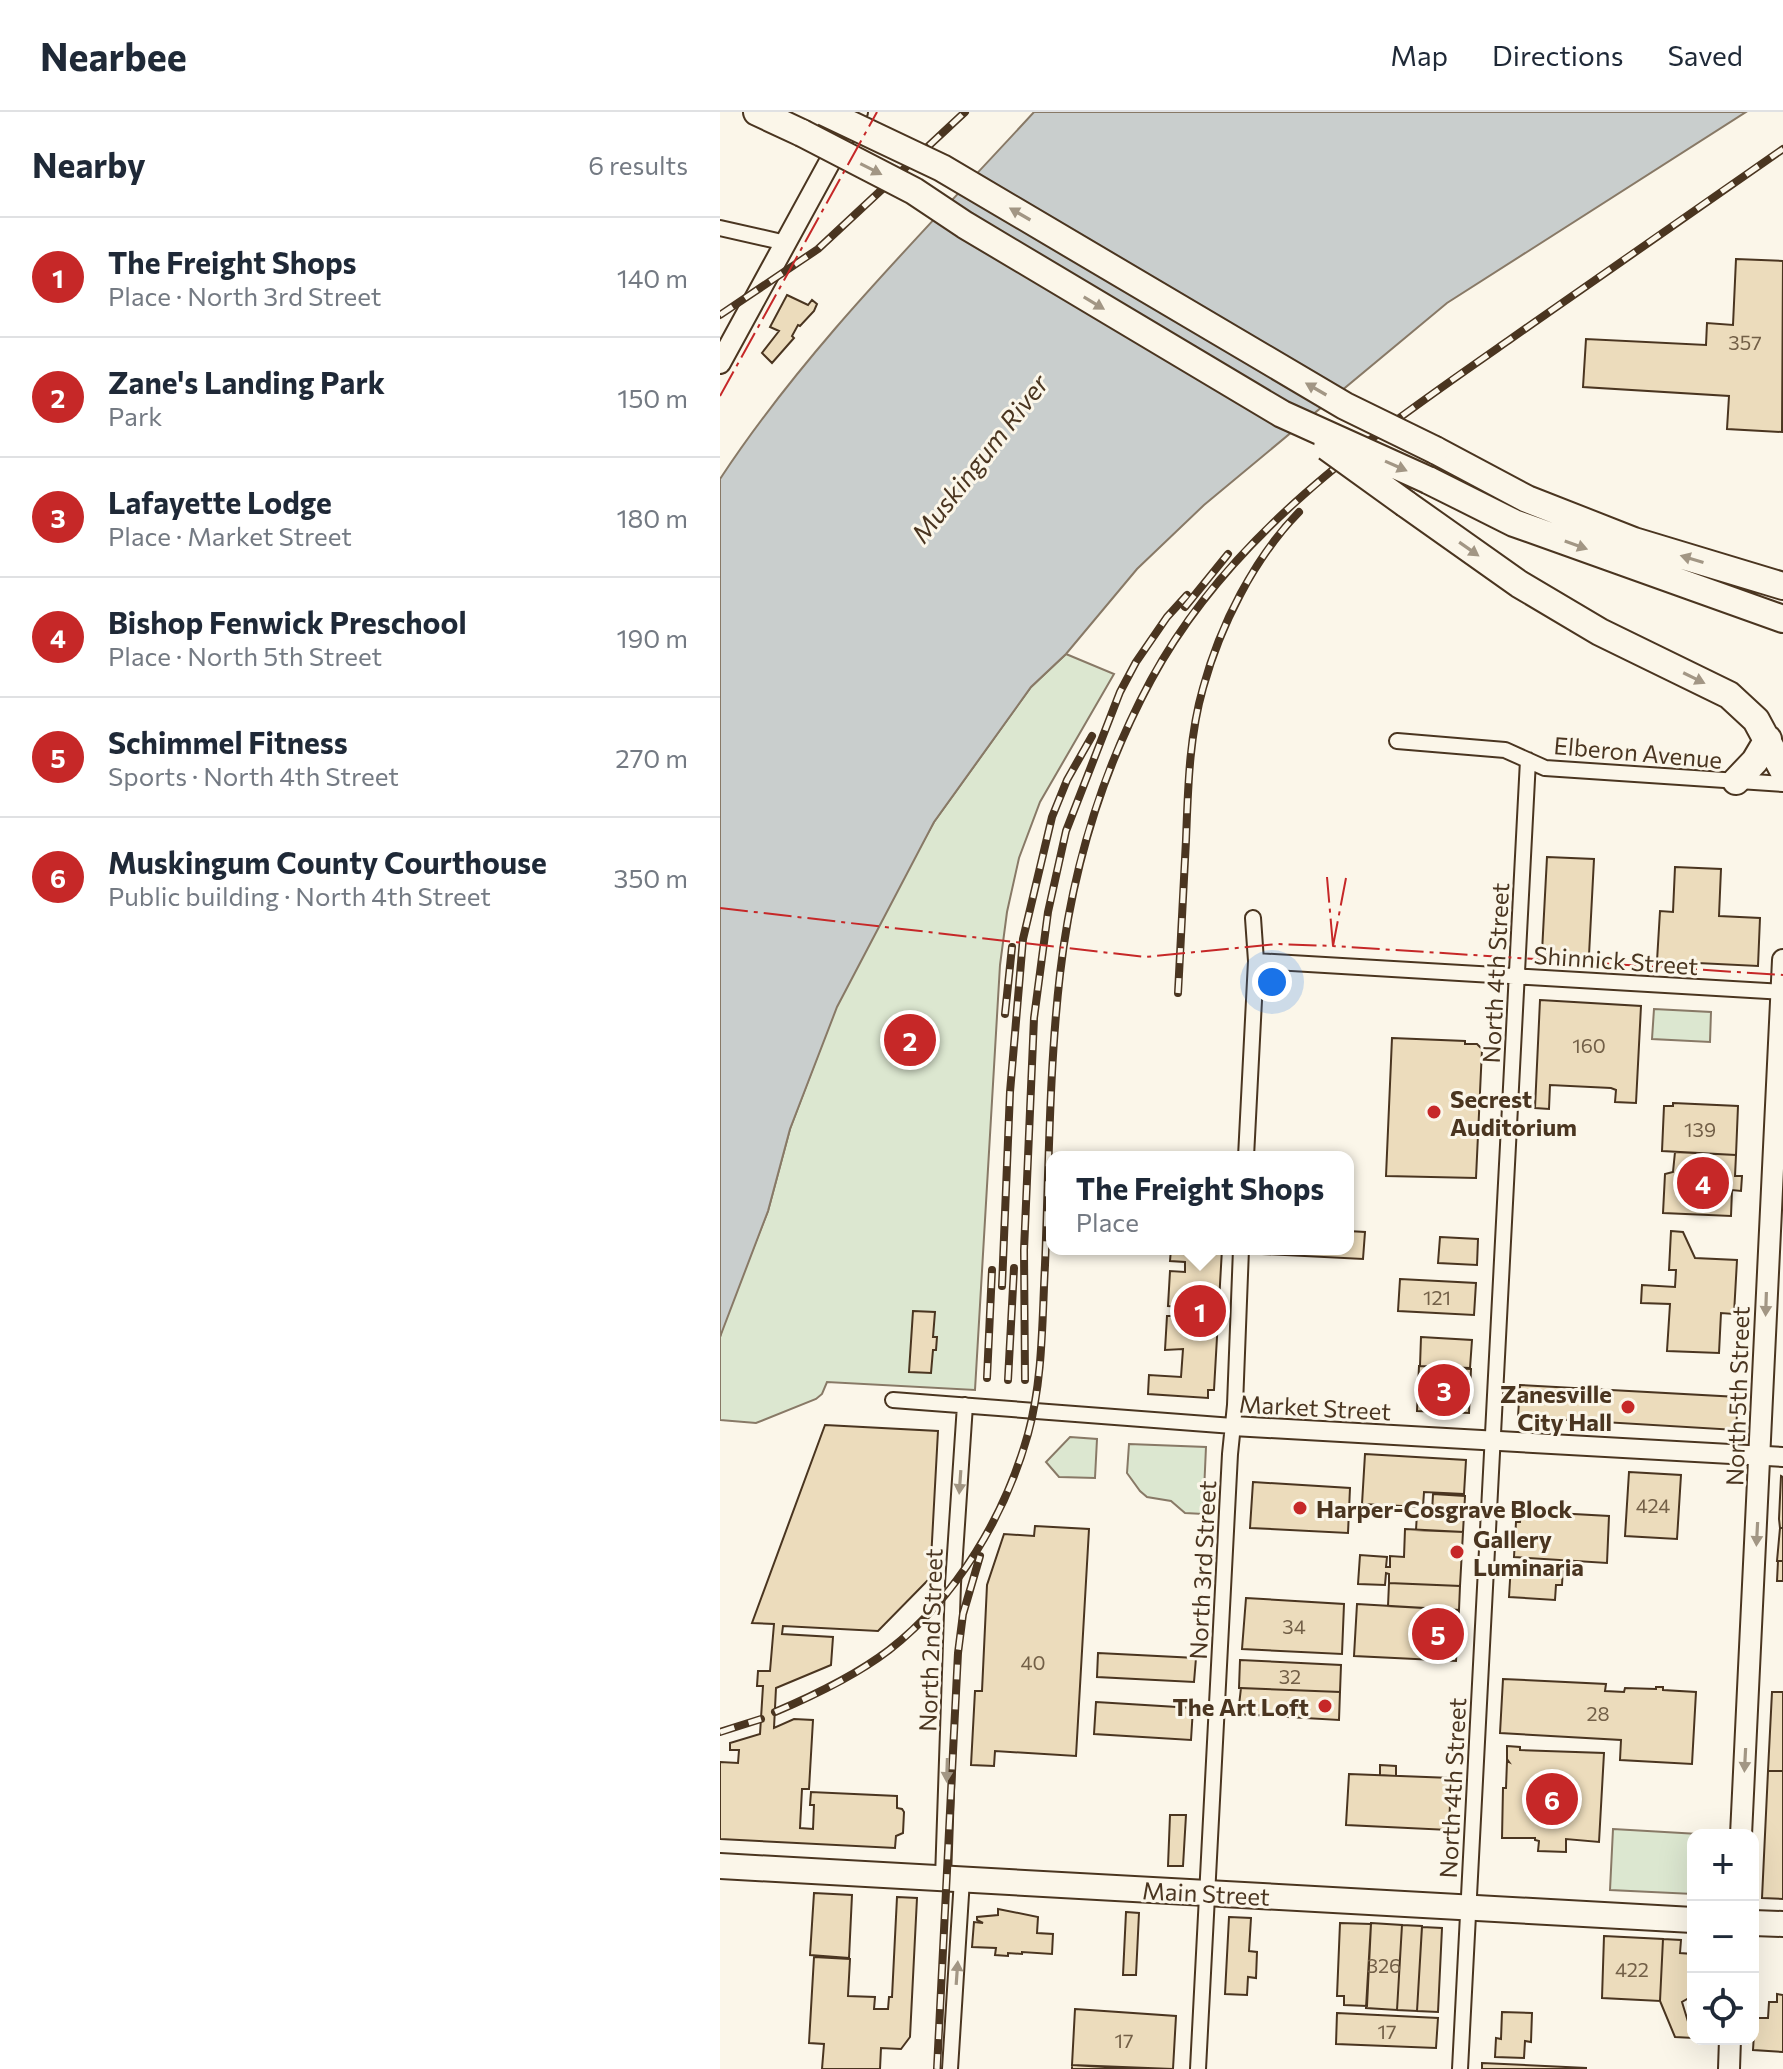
<!DOCTYPE html>
<html lang="en">
<head>
<meta charset="utf-8">
<style>
  :root { --surface:#fff; --page:#f6f6f7; --text:#1f2937; --muted:#747a83; --line:#e0e1e3; --accent:#c62828 }
  body { margin:0; font-family:Commissioner,sans-serif; background:var(--page); color:var(--text) }
  .controls { position:absolute; right:24px; bottom:24px; display:grid; overflow:hidden; border-radius:16px; box-shadow:0 8px 32px #0002 }
  .controls button { width:72px; height:72px; display:grid; place-items:center; padding:0; border:0; border-bottom:2px solid var(--line); background:var(--surface); color:var(--text); font:40px sans-serif }
  .you { position:absolute; left:552px; top:870px; width:28px; height:28px; margin:-20px; border:6px solid #fff; border-radius:50%; background:#1a73e8; box-shadow:0 0 0 12px #1a73e833 }
  .badge { display:grid; place-items:center; width:52px; height:52px; border-radius:50%; background:var(--accent); color:#fff; font-size:26px; font-weight:700 }
  .pin { position:absolute; translate:-50% -50%; border:4px solid #fff; box-shadow:0 2px 8px #0006 }
  .popup { position:absolute; left:326px; top:1039px; width:308px; height:104px; box-sizing:border-box; display:grid; place-content:center; border-radius:16px; background:var(--surface); filter:drop-shadow(0 2px 6px #0005); font-size:26px; white-space:nowrap; color:var(--muted) }
  .popup b { font-size:30px; color:var(--text) }
  .popup::after { content:''; position:absolute; left:50%; top:100%; margin-left:-16px; border:16px solid transparent; border-top-color:var(--surface) }
  .list { margin:0; padding:0; list-style:none }
  h2 { display:flex; justify-content:space-between; align-items:center; height:104px; margin:0; padding:0 32px; font-size:34px }
  h2 small { font-size:26px; font-weight:400; color:var(--muted) }
  .list li { display:grid; grid-template-columns:52px 1fr auto; gap:24px; align-items:center; box-sizing:border-box; height:120px; padding:0 32px; border-top:2px solid var(--line) }
  .list b { display:block; font-size:30px; white-space:nowrap }
  .list p { margin:0; font-size:26px; white-space:nowrap; color:var(--muted) }
  .list em { font-size:26px; font-style:normal; color:var(--muted) }
  .icon { flex:none; width:44px; height:44px; fill:none; stroke:currentColor; stroke-width:2; stroke-linecap:round; stroke-linejoin:round }
  .map { position:relative; flex:none; width:1063px; height:1957px; overflow:hidden }
  header { display:flex; align-items:center; gap:48px; box-sizing:border-box; height:112px; padding:0 40px; background:var(--surface); border-bottom:2px solid var(--line) }
  header strong { font-size:38px }
  nav { display:flex; gap:44px; margin-inline-start:auto; font-size:28px }
  main { display:flex }
  aside { flex:1; background:var(--surface) }
  .map>svg:first-child { display:block }
</style>
</head>
<body>
<header>
<strong>Nearbee</strong>
<nav><a>Map</a><a>Directions</a><a>Saved</a></nav>
</header>
<main>
<aside>
<h2>Nearby<small>6 results</small></h2>
<ul class="list">
<li><span class="badge">1</span><div><b>The Freight Shops</b><p>Place · North 3rd Street</p></div><em>140 m</em></li>
<li><span class="badge">2</span><div><b>Zane's Landing Park</b><p>Park</p></div><em>150 m</em></li>
<li><span class="badge">3</span><div><b>Lafayette Lodge</b><p>Place · Market Street</p></div><em>180 m</em></li>
<li><span class="badge">4</span><div><b>Bishop Fenwick Preschool</b><p>Place · North 5th Street</p></div><em>190 m</em></li>
<li><span class="badge">5</span><div><b>Schimmel Fitness</b><p>Sports · North 4th Street</p></div><em>270 m</em></li>
<li><span class="badge">6</span><div><b>Muskingum County Courthouse</b><p>Public building · North 4th Street</p></div><em>350 m</em></li>
</ul>
</aside>
<div class="map">
<svg width="1063" height="1957" viewBox="0 0 1063 1957">
  <rect width="100%" height="100%" fill="#fbf6e9"/>
  <path fill="#dce7d0" stroke="#887966" stroke-width="2" d="M346,542L394,562L320,690L299,746L287,800L280,853L255,1278L107,1270L102,1282L96,1287L36,1311L0,1308V1225L4,1210L48,1099L70,1017L116,895L175,780L214,710L311,575Z
    M934,897L991,900L990,930L932,927Z
    M350,1325L377,1327L375,1366L339,1365L326,1350Z
    M409,1332L486,1335L483,1402L465,1401L451,1389L427,1385L420,1379L407,1361Z
    M893,1717L996,1723H973V1782L890,1778Z"/>
  <path fill="#c9cecd" stroke="#887966" stroke-width="2" d="M314,0H1026L727,191L484,393L417,457L346,542L311,575L214,710L117,895L70,1017L48,1099L0,1225V367C88,233 206,118 314,0Z"/>
  <path fill="#ecdcbc" stroke="#4a3520" stroke-width="2" d="M1016,147L1063,149L1062,320L1007,317L1009,284L863,275L866,227L986,233L987,211L1013,213Z
    M67,183L88,193L92,188L97,192L94,199L80,214L78,213L72,224L74,226L52,251L42,241L59,219L50,215Z
    M827,745L874,747L869,843L822,840Z
    M955,755L1001,757L999,804L1040,806L1038,854L937,849L940,799L953,800Z
    M820,888L921,894L916,991L895,990L896,978L891,976L830,973L829,997L815,996Z
    M672,926L745,929V932H757L762,937L756,1066L666,1064Z
    M953,991L1018,994L1016,1043L942,1039L944,994H953Z
    M955,1040L1016,1043L1015,1064H1022L1021,1079L1012,1078L1011,1104L943,1101L945,1062L953,1060Z
    M628,1119L645,1120L643,1147L543,1142L544,1137H628Z
    M951,1119L963,1120L975,1146L1017,1148L1014,1202L1001,1201L999,1241L947,1239L950,1192L921,1191L922,1173L955,1175L956,1158H949Z
    M720,1125L758,1127L757,1153L718,1151Z
    M451,1137H502L494,1278H488V1286L428,1282L429,1263L461,1265L463,1237L445,1238L447,1204H462L463,1195L448,1194L450,1159L465,1160V1150L450,1149Z
    M680,1167L756,1171L754,1203L678,1199Z
    M193,1199L215,1200L213,1225H217L216,1238H213L211,1261L189,1260Z
    M701,1225L752,1228L750,1256L700,1254Z
    M699,1254L751,1257L749,1301L697,1299Z
    M800,1273L1018,1285L1016,1318L798,1305Z
    M105,1313L218,1319L210,1466L158,1519L63,1514L62,1522L113,1525L111,1553L56,1576L54,1616L74,1607L93,1608L89,1677H82L80,1716L93,1717L94,1693H90L91,1680L177,1684V1696L182,1697L184,1700L183,1721L176,1724L175,1736L0,1727V1650L18,1651L19,1638H10V1631L40,1622L43,1574H37L38,1559H50L54,1512L32,1511Z
    M645,1342L746,1348L744,1382L704,1380L703,1395L642,1392Z
    M909,1360L961,1363L957,1427L905,1424Z
    M1061,1364L1063,1365V1416H1060L1059,1407Z
    M533,1370L630,1376L628,1421L530,1416Z
    M713,1382L745,1384L743,1420L696,1418L697,1401H712Z
    M801,1399L889,1404L887,1451L794,1445L796,1410H800Z
    M315,1414L369,1417L356,1644L275,1639L274,1654L251,1653L255,1579H262L267,1473L284,1422L314,1424Z
    M1060,1416H1063V1449H1057Z
    M685,1417L743,1420L740,1474L669,1471V1462L666,1461L665,1473L638,1472L640,1443L667,1445L666,1455H670V1444L684,1445Z
    M1058,1449H1063V1469H1057Z
    M791,1452L843,1455L842,1473H836L835,1488L789,1485Z
    M669,1471L740,1474L739,1498L668,1494Z
    M526,1486L624,1492L622,1542L522,1537Z
    M637,1492L739,1498L736,1549L634,1544Z
    M378,1541L476,1546L474,1570L377,1565Z
    M520,1548L621,1553L620,1580L519,1576Z
    M783,1567L886,1572L885,1579L904,1580L905,1576L936,1577V1575H943V1578L976,1580L972,1652L900,1648L901,1628L780,1621Z
    M521,1576L620,1580L619,1608L518,1602Z
    M1052,1580H1063V1659H1048Z
    M376,1590L473,1596L471,1628L374,1622Z
    M787,1634L800,1635V1638L884,1641L879,1730L846,1727V1740L818,1739L819,1729L815,1728V1726H782L783,1676H786L787,1649L789,1650L787,1647Z
    M660,1653L676,1654V1664L660,1663Z
    M1048,1659H1063V1787L1042,1786Z
    M629,1662L731,1666L729,1718L626,1713Z
    M450,1703H466L463,1754H448Z
    M94,1781L132,1783L129,1846L90,1843Z
    M177,1785L197,1786L190,1925L181,1937L161,1936L160,1957H102L104,1932L89,1931L94,1845L130,1847L128,1884L155,1885L154,1897H168L169,1885H172Z
    M278,1797L318,1805L317,1821L333,1822L332,1842L302,1840V1842L288,1841V1844L275,1843L276,1836L252,1835L254,1810L263,1811L257,1808V1805L278,1803Z
    M406,1800L419,1801L416,1863H403Z
    M509,1805L531,1806L529,1839L537,1840L536,1866L528,1865L527,1883L505,1882Z
    M620,1811L651,1812L647,1894L624,1893V1884H617Z
    M651,1811L682,1813L677,1898L646,1896Z
    M682,1813L702,1814L697,1899L677,1898Z
    M702,1815L722,1816L718,1900L697,1899Z
    M884,1824L943,1827L940,1889L882,1886Z
    M943,1827L961,1828L960,1841L973,1842V1892L969,1891V1886L962,1890L973,1926L955,1925L940,1889Z
    M1057,1882L1063,1883V1940L1033,1938L1035,1906H1048L1049,1890H1057Z
    M355,1897L456,1904L453,1957L352,1953Z
    M782,1900L812,1901L811,1930L805,1929L804,1946L775,1945L776,1926L781,1927Z
    M617,1901L718,1906L716,1936L616,1932Z
    M762,1951L866,1956V1957H762Z
    M352,1953L418,1957H352Z"/>
  <g fill="none" stroke-linecap="round" stroke-linejoin="round">
    <defs>
      <path id="minor" d="M0,116L66,131
        M677,629L785,638L825,656L1063,672
        M536,849L1063,880
        M526,1045L536,849L533,806
        M173,1288L513,1314
        M223,1766L233,1472L245,1293
        M230,1957L242,1767
        M478,1957L510,1342L515,1293L521,1137
        M740,1957L808,648"/>
      <path id="tertiary" d="M513,1314L1063,1345"/>
      <path id="secondary" d="M0,251L137,0
        M1021,1723L1063,848
        M1009,1957L1010,1927"/>
      <path id="primary" d="M0,1754L973,1808
        M1033,1811L1063,1812"/>
      <path id="motorway" d="M37,0L82,21
        M715,338L807,387L914,429L1063,474
        M708,368L794,411L1063,507
        M686,392L799,472L880,520L1009,583L1036,608L1063,658
        M1016,669L1035,649L1048,627"/>
    </defs>
    <use href="#minor" stroke="#4a3520" stroke-width="18"/>
    <use href="#tertiary" stroke="#4a3520" stroke-width="22"/>
    <use href="#secondary" stroke="#4a3520" stroke-width="24"/>
    <use href="#primary" stroke="#4a3520" stroke-width="28"/>
    <use href="#motorway" stroke="#4a3520" stroke-width="30"/>
    <use href="#minor" stroke="#fbf6e9" stroke-width="14"/>
    <use href="#tertiary" stroke="#fbf6e9" stroke-width="18"/>
    <use href="#secondary" stroke="#fbf6e9" stroke-width="20"/>
    <use href="#primary" stroke="#fbf6e9" stroke-width="24"/>
    <use href="#motorway" stroke="#fbf6e9" stroke-width="26"/>
    <defs>
      <path id="rail" d="M0,203L98,137L245,0
        M465,495L508,442
        M458,881C461,830 463,779 466,728C468,677 469,625 483,576C500,514 534,446 579,400
        M285,902L292,835
        M282,1174L290,980L303,827L332,705L347,668L372,624
        M267,1266L272,1158
        M288,1268L294,1156
        M305,1268L304,1138L314,906L328,800L346,719L400,580L416,550L447,505L467,483
        M55,1600C95,1583 135,1564 169,1538C237,1485 285,1404 308,1322C323,1267 322,1209 325,1153C329,1056 329,958 340,862C352,757 381,661 431,568C512,418 656,321 792,226C882,163 972,100 1063,37
        M0,1620L41,1607
        M217,1957L238,1541L243,1502L260,1444"/>
    </defs>
    <use href="#rail" stroke="#4a3520" stroke-width="8"/>
    <use href="#rail" stroke="#fbf6e9" stroke-width="5" stroke-dasharray="15" stroke-linecap="butt"/>
    <defs>
      <path id="motorway-bridge" d="M104,0L222,56L625,294L715,338
        M82,21L194,79L245,113L562,302L708,368
        M607,335L686,392"/>
    </defs>
    <use href="#motorway-bridge" stroke="#4a3520" stroke-width="30" stroke-linecap="butt"/>
    <use href="#motorway-bridge" stroke="#fbf6e9" stroke-width="26"/>
    <path stroke="#c62828" stroke-width="2" stroke-dasharray="28 6 4 6" stroke-linecap="butt" d="M0,284L157,0
      M626,766L613,834L1063,863
      M0,796L425,845L558,832L613,834L607,765"/>
  </g>
  <defs><path id="oneway-solid" d="M-6-.8H1V-3.2L6.5 0L1 3.2V.8H-6Z" transform="scale(2)"/></defs>
  <g fill="#a29684">
    <use href="#oneway-solid" transform="translate(151 57) rotate(27)"/>
    <use href="#oneway-solid" transform="translate(300 102) rotate(-150)"/>
    <use href="#oneway-solid" transform="translate(374 191) rotate(31)"/>
    <use href="#oneway-solid" transform="translate(596 277) rotate(-150)"/>
    <use href="#oneway-solid" transform="translate(676 354) rotate(24)"/>
    <use href="#oneway-solid" transform="translate(856 433) rotate(20)"/>
    <use href="#oneway-solid" transform="translate(749 437) rotate(35)"/>
    <use href="#oneway-solid" transform="translate(972 447) rotate(-163)"/>
    <use href="#oneway-solid" transform="translate(974 566) rotate(26)"/>
    <use href="#oneway-solid" transform="translate(1046 1192) rotate(92)"/>
    <use href="#oneway-solid" transform="translate(240 1370) rotate(94)"/>
    <use href="#oneway-solid" transform="translate(1037 1422) rotate(93)"/>
    <use href="#oneway-solid" transform="translate(1025 1648) rotate(93)"/>
    <use href="#oneway-solid" transform="translate(227 1658) rotate(92)"/>
    <use href="#oneway-solid" transform="translate(237 1861) rotate(-86)"/>
  </g>
  <g fill="#c62828" stroke="#fbf6e9" stroke-width="3">
    <circle cx="714" cy="1000" r="8"/>
    <circle cx="908" cy="1295" r="8"/>
    <circle cx="580" cy="1396" r="8"/>
    <circle cx="737" cy="1440" r="8"/>
    <circle cx="605" cy="1594" r="8"/>
  </g>
  <g text-anchor="middle" dominant-baseline="central" stroke-width="6" stroke-linejoin="round" paint-order="stroke">
    <g font-size="20" fill="#725f47">
      <text x="1025" y="230">357</text>
      <text x="869" y="933">160</text>
      <text x="980" y="1017">139</text>
      <text x="717" y="1185">121</text>
      <text x="933" y="1393">424</text>
      <text x="574" y="1514">34</text>
      <text x="313" y="1550">40</text>
      <text x="570" y="1564">32</text>
      <text x="878" y="1601">28</text>
      <text x="664" y="1853">326</text>
      <text x="912" y="1857">422</text>
      <text x="667" y="1919">17</text>
      <text x="404" y="1928">17</text>
    </g>
    <g font-size="24" fill="#4a3520" stroke="#fbf6e9">
      <text transform="translate(918 640) rotate(5)">Elberon Avenue</text>
      <text transform="translate(896 848) rotate(4)">Shinnick Street</text>
      <text transform="translate(775 861) rotate(-87)">North 4th Street</text>
      <text transform="translate(1017 1284) rotate(-88)">North 5th Street</text>
      <text transform="translate(595 1295) rotate(3)">Market Street</text>
      <text transform="translate(482 1458) rotate(-87)">North 3rd Street</text>
      <text transform="translate(210 1528) rotate(-88)">North 2nd Street</text>
      <text transform="translate(732 1676) rotate(-87)">North 4th Street</text>
      <text transform="translate(486 1781) rotate(3)">Main Street</text>
    </g>
    <g font-size="24" font-weight="bold" fill="#4a3520" stroke="#fbf6e9" text-anchor="start">
      <text x="730" y="986">Secrest<tspan x="730" dy="28">Auditorium</tspan></text>
      <text x="892" y="1281" text-anchor="end">Zanesville<tspan x="892" dy="28">City Hall</tspan></text>
      <text x="596" y="1396">Harper-Cosgrave Block</text>
      <text x="753" y="1426">Gallery<tspan x="753" dy="28">Luminaria</tspan></text>
      <text x="589" y="1594" text-anchor="end">The Art Loft</text>
    </g>
    <g font-size="26" font-style="italic" fill="#4a3520" stroke="#fbf6e9">
      <text transform="translate(259 346) rotate(-52)">Muskingum River</text>
    </g>
  </g>
</svg>
<div class="controls">
<button>+</button>
<button>−</button>
<button><svg class="icon" aria-label="locate" viewBox="0 0 24 24"><circle cx="12" cy="12" r="6"/><path d="M12 2v4M12 18v4M2 12h4M18 12h4"/></svg></button>
</div>
<div class="you"></div>
<div class="pin badge" style="left:480px;top:1199px">1</div>
<div class="popup"><b>The Freight Shops</b>Place</div>
<div class="pin badge" style="left:190px;top:928px">2</div>
<div class="pin badge" style="left:724px;top:1278px">3</div>
<div class="pin badge" style="left:983px;top:1071px">4</div>
<div class="pin badge" style="left:718px;top:1522px">5</div>
<div class="pin badge" style="left:832px;top:1687px">6</div>
</div>
</main>
</body>
</html>
